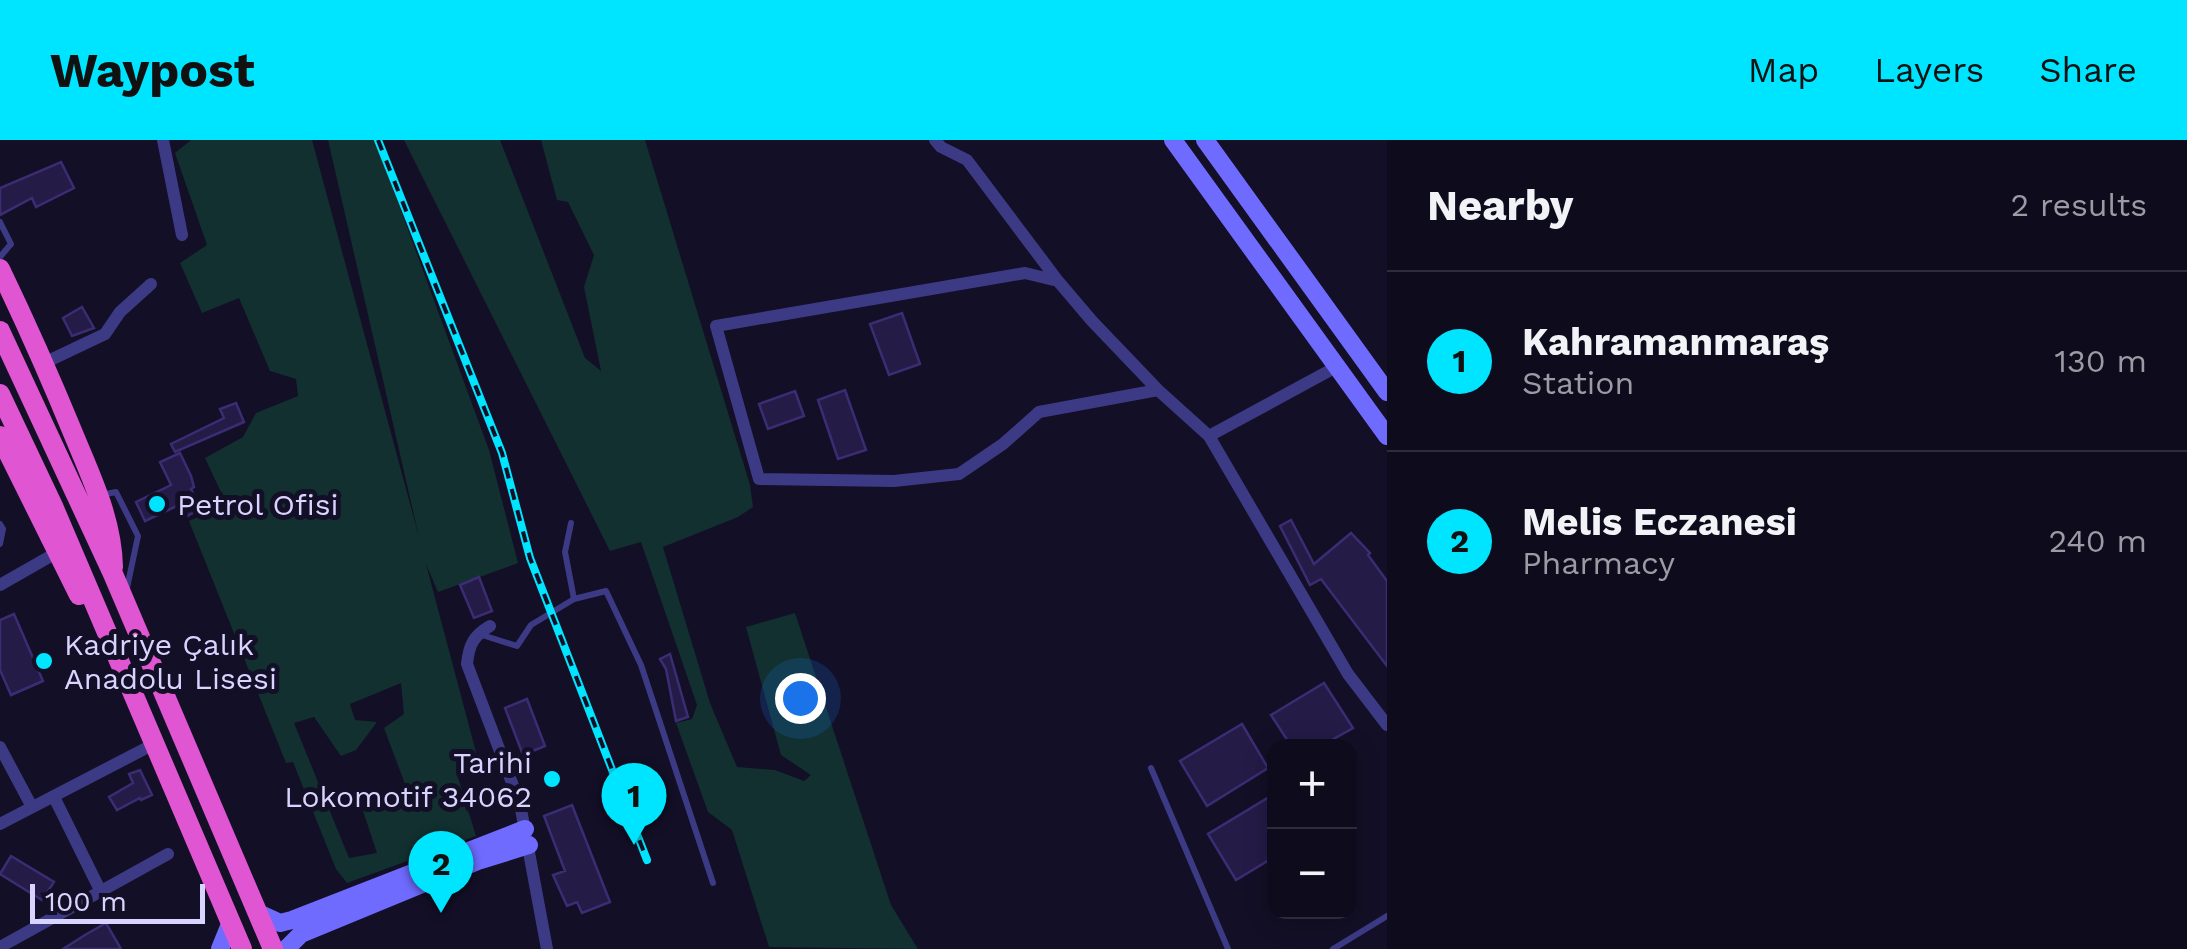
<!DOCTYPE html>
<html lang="en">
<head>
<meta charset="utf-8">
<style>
  :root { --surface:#0e0b1c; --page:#171425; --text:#f1f3f6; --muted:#9b9ba3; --line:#2e2b3b; --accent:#00e5ff }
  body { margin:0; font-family:"Work Sans",sans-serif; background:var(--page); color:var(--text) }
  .controls { position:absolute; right:30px; bottom:30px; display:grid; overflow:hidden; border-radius:20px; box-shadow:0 5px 25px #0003 }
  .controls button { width:90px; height:90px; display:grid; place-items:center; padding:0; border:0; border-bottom:2px solid var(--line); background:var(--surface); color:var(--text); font:50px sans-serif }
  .scale { position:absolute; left:30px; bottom:25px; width:175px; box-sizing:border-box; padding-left:10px; border:5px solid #d9d4ff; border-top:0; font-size:28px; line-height:35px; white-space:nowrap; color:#d9d4ff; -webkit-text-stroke:8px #130f26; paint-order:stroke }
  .you { position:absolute; left:800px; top:558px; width:35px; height:35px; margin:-25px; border:8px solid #fff; border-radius:50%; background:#1a73e8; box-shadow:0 0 0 15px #1a73e833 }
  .badge { display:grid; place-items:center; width:65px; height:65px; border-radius:50%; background:var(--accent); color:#111; font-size:32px; font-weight:700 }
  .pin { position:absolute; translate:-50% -82px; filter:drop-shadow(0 2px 5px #0008) }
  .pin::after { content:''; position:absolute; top:52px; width:35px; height:30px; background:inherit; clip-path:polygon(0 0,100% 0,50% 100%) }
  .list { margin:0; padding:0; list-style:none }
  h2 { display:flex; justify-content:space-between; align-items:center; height:130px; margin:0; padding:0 40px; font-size:42px }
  h2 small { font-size:32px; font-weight:400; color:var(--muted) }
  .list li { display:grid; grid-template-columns:65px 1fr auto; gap:30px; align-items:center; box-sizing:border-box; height:180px; padding:0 40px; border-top:2px solid var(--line) }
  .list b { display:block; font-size:38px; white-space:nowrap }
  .list p { margin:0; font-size:32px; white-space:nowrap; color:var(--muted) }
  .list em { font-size:32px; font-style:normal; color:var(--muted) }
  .map { position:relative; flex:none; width:1387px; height:809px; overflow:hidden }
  header { display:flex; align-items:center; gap:60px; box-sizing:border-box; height:140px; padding:0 50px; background:var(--accent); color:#111 }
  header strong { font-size:48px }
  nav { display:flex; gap:55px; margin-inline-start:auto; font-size:35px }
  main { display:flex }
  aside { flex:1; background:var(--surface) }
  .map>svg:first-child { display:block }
</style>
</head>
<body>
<header>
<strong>Waypost</strong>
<nav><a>Map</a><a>Layers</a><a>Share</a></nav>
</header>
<main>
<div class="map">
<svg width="1387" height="809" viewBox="0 0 1387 809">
  <rect width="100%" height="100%" fill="#130f26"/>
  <path fill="#12302f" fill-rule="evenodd" d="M191,0H312L419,397L328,0H375L489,310L518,423L438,452L426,424L477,616L456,631L476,696L347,743L336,729L293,622L286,623L189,381L227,365L205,318L243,297L256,273L298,256L296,239L270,231L239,158L202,173L180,123L207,105L175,13ZM401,543L404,574L384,588L408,652L363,671L377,713L349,718L294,583L314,577L341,616L356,610L377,582L355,580L350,564Z
    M404,0H500L585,218L601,231L584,147L594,115L568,62L557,60L541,0H645L750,345L753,367L738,377L663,407L710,563L737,627L775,630L804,641L811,635L781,615L746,487L795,473L891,765L918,809L769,807L732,690L708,672L676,583L692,579L697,565L641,402L610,411Z"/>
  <path fill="#241b47" stroke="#3b2d73" stroke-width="2.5" d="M61,22L74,48L36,67L32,58L0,75V48Z
    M82,167L94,188L72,196L63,178Z
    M902,173L920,224L889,235L870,184Z
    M845,250L866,310L838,319L818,260Z
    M795,251L804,276L768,289L759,264Z
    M236,263L244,282L175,312L171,304L224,278L220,269Z
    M180,313L191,336L194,347L191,349L201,369L185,377L179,365L145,381L136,362L171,345L160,322Z
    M1291,380L1314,424L1351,393L1370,413L1368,415L1387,441V526L1321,439L1310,445L1280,386Z
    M479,437L492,471L474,478L460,445Z
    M14,474L43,541L11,555L0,530V480Z
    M670,514L688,577L676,581L666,529L660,519Z
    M1324,543L1353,588L1321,606H1291L1271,575Z
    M527,559L545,606L523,615L505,568Z
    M1242,584L1268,628L1207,666L1180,621Z
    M140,630L152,655L141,660L140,658L117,670L109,657L133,643L129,634Z
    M1274,654V717L1236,740L1208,694Z
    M572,665L610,762L582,773L577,762L567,766L553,735L565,731L544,676Z
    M11,716L54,742L42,760L0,734Z
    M106,783L121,809H63L85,795Z"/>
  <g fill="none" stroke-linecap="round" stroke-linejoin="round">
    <path stroke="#3d3a85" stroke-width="6" d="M0,82L11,104L0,117
      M101,355L116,352L138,396L127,448
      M0,384L3,389L0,404
      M574,459L606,451L641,525L713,743
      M479,494L517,506L531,485L574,459L565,412L571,383
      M1151,628L1228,809
      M1333,809L1387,776"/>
    <path stroke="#3d3a85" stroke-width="12" d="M163,0L182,95
      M935,0L941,7L967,20L1058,141L1092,181L1158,250L1209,296L1348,534L1387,585
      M1058,141L1025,133L716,186L759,339L894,341L959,334L1003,304L1039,272L1158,250
      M44,223L105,194L120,172L151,144
      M1209,296L1338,226
      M0,445L56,413
      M490,486C473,496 469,505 467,524L520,664L547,809
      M0,607L32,667
      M54,657L100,750
      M0,684L154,604
      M0,807L168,714"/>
    <path stroke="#6f6bff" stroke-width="18" d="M1173,0L1387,296
      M1205,0L1387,252
      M258,773L280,783L292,780L525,689
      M220,809L231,782
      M286,809L301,794L478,721L529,705"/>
    <path stroke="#e055d1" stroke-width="20" d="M0,129C26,183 50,237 73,293C91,337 112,379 113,427
      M0,191L113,434L273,809
      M0,254L53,366L242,809
      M0,296L79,455"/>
    <defs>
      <path id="rail" d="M378,0L502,313L530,418L647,720"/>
    </defs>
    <use href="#rail" stroke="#00e5ff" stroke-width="8"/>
    <use href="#rail" stroke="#130f26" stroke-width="4" stroke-dasharray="11" stroke-linecap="butt"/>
  </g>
  <g fill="#00e5ff" stroke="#130f26" stroke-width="4">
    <circle cx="157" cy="364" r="10"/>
    <circle cx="44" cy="521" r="10"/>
    <circle cx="552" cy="639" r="10"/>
  </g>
  <g text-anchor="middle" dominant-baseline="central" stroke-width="10" stroke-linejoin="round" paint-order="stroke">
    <g font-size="30" fill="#d9d4ff" stroke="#130f26" text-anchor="start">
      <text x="177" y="364">Petrol Ofisi</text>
      <text x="64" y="504">Kadriye Çalık<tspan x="64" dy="34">Anadolu Lisesi</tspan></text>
      <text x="532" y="622" text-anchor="end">Tarihi<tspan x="532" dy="34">Lokomotif 34062</tspan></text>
    </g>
  </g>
</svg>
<div class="controls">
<button>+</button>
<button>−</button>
</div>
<div class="scale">100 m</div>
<div class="you"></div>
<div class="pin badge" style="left:634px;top:705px">1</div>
<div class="pin badge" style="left:441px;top:773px">2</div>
</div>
<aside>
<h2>Nearby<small>2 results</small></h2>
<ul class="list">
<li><span class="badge">1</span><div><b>Kahramanmaraş</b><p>Station</p></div><em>130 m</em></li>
<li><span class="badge">2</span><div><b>Melis Eczanesi</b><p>Pharmacy</p></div><em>240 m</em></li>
</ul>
</aside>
</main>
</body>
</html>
